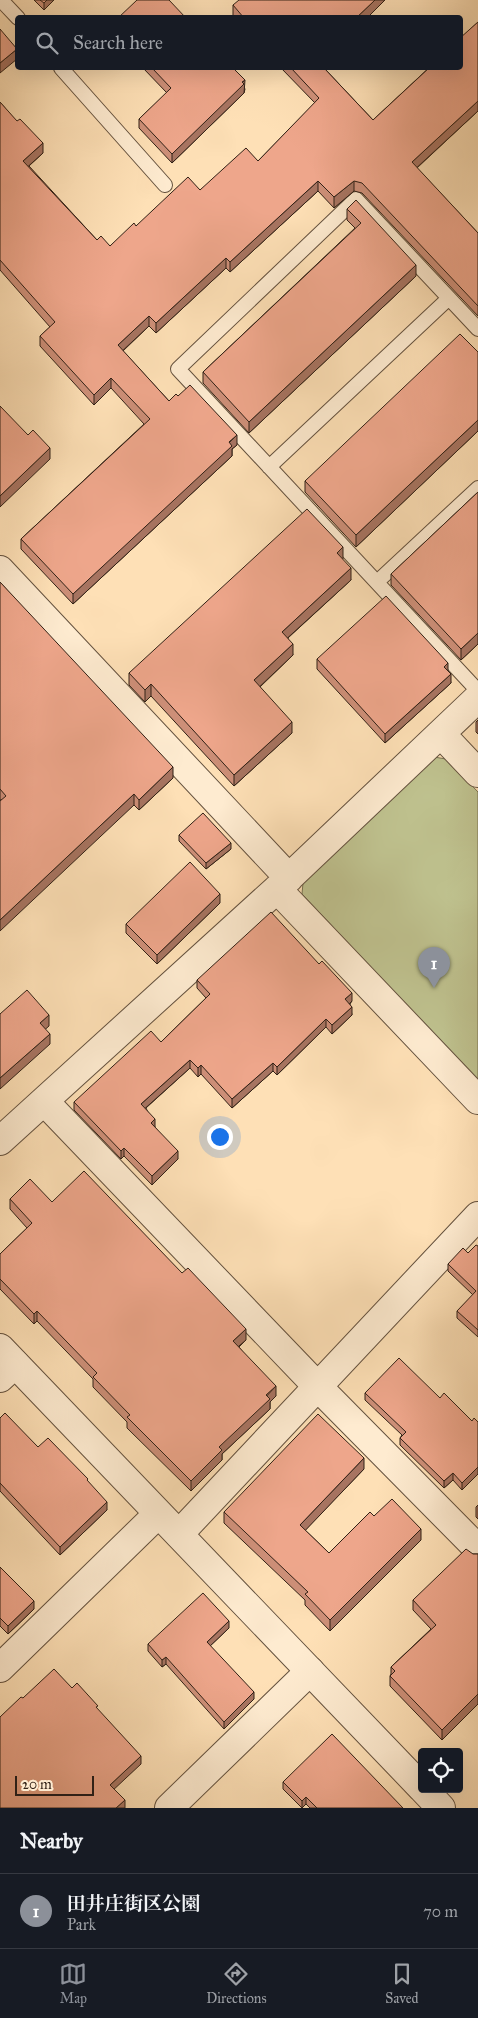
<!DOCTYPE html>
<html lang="en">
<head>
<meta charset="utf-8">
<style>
  :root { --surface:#171b24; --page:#242831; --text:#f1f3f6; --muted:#9ea1a6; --line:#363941; --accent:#8c9099 }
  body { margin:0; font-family:"IM FELL Great Primer","Noto Serif JP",serif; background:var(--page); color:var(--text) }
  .controls { position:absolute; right:15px; bottom:15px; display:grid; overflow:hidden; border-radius:5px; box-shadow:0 5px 20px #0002 }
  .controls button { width:45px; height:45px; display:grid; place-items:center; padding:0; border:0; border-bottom:1px solid var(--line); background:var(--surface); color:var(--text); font:25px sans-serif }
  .scale { position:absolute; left:15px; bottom:12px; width:79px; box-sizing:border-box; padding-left:5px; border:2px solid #312116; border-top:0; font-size:14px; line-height:18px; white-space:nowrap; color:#312116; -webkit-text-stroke:4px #feebd0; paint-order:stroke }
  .you { position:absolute; left:219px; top:1136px; width:18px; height:18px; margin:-12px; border:4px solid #fff; border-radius:50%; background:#1a73e8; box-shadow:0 0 0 8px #1a73e833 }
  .badge { display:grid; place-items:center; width:32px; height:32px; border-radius:50%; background:var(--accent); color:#fff; font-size:16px; font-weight:700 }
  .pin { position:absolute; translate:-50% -41px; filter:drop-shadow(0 1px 2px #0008) }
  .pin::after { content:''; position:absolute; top:26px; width:18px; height:15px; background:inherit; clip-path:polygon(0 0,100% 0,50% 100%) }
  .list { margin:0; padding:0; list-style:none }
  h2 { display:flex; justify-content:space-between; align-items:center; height:65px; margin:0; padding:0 20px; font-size:21px }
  h2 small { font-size:16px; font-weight:400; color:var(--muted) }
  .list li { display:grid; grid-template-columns:32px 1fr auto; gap:15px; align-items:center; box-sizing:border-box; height:75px; padding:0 20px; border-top:1px solid var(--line) }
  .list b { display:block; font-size:19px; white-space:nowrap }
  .list p { margin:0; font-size:16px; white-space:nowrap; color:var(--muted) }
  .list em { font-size:16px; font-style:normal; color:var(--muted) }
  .icon { flex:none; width:28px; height:28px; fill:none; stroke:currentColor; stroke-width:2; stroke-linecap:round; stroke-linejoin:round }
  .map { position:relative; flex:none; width:478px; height:1808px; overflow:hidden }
  .search { position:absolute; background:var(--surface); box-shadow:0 5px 20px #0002; left:15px; right:15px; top:15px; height:55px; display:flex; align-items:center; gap:12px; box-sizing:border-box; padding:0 18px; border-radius:5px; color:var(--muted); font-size:19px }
  .sheet { height:140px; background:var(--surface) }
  nav { display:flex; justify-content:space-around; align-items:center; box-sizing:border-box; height:70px; border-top:1px solid var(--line); background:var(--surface); font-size:14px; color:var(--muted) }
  nav a { display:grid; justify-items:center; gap:2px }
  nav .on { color:var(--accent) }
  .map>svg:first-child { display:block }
</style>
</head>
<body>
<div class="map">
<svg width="478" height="1808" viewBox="0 0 478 1808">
  <rect width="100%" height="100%" fill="#fee0b6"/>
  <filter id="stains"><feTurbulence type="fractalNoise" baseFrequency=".004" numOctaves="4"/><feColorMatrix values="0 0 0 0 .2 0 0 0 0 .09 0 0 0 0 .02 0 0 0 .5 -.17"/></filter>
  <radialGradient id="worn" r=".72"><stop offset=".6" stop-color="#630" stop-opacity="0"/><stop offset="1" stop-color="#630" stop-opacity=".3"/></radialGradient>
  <path fill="#bfc28f" stroke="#787252" d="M434,757L446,759L478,792V1081L302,894L303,883Z"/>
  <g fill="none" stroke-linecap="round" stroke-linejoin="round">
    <defs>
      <path id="service" d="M1,0L18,18
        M61,68L165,185
        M478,329L356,199L178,369L478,691
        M269,467L449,298
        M377,582L478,488"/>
      <path id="minor" d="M0,570L289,878
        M441,734L478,773
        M277,889L478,1100
        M44,1101L319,1388L478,1549
        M0,1141L277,889L478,698
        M0,1378L15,1364
        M179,1534L478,1216
        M0,1668L158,1514
        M169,1808L310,1671"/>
      <path id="tertiary" d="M0,1348L422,1788
        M423,1789L441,1808"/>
    </defs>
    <use href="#service" stroke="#64513e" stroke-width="16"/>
    <use href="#minor" stroke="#64513e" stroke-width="30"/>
    <use href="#tertiary" stroke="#64513e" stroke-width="30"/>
    <use href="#service" stroke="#feebd0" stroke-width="14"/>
    <use href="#minor" stroke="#feebd0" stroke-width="28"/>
    <use href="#tertiary" stroke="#feebd0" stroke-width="28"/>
  </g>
  <path fill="#cd8f78" stroke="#312116" d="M34,0H54L44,10Z
    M233,5L367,18H235L233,15Z
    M478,22V111L417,168L478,233V316L362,193L354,191L334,208L318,191L230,272L226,268L156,333L149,326L123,351L169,401L237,445L232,449V456L73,604L21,549V539L144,424L111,388L94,405L40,346V336L50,327L0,270V102L43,153L29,166L97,240L110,246L136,226L200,190L258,161L315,103L281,68H324L373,120Z
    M143,68H233L245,89L244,93L172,163L139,128V119L167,93Z
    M347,209L416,276L249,433L203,383V372L355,228L347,220Z
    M478,352V431L356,547L305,492V481Z
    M478,492V644L461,660L391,585V574Z
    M342,559L351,580L288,638L293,655L260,687L292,733L234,786L151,696L145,702L129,685V673L343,559Z
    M0,582L173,778L139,810L134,805L0,800Z
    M317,659L448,671L451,683L385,743L317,669Z
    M478,720V734L476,732V722Z
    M179,835L231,849L206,869L179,841Z
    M220,903L157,964L126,933V924Z
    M197,980L352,1001L350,1004L352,1015L332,1034L326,1027L277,1075L273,1071L232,1108L201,1074L198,1077L190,1068L146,1108L155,1127L178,1159L152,1185L124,1156L121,1159L74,1110V1102L161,1042L206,998L197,988Z
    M10,1199L52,1202L246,1340L239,1347L276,1396L270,1402V1409L222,1454V1460L191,1491L127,1428V1422L93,1387V1379L37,1321L34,1324L0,1289V1254L27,1228L10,1209Z
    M478,1246V1337L457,1318V1311L473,1295L448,1271V1264L468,1253Z
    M365,1393L440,1398L472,1421L478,1422V1474L462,1490L453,1480L444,1488L400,1445V1438L402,1435L365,1400Z
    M0,1418L38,1447L88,1482L107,1510L60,1555L0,1491Z
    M364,1469L305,1530L329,1553L374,1516L421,1540L330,1631L305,1605V1600L224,1523V1512Z
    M478,1505V1519L476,1517V1507Z
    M473,1554H478V1704L442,1740L390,1686V1676L391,1674V1667L431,1629L413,1610V1600Z
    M0,1567L34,1609L8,1634L0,1626Z
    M229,1628L210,1646L254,1699L224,1729L166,1664L162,1667L148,1651V1644Z
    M283,1782L403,1808H310L306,1804L302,1808L283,1789Z"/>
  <path fill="#a77461" stroke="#312116" d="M47,0H54L44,10V3Z
    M375,0H385L367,18H356Z
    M17,49V59L0,73V63Z
    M245,80L244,93L172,163V154Z
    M478,101V111L412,172V162Z
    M43,143V153L23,171V161Z
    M318,181V191L230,272V262Z
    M354,181V191L334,208V197Z
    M226,258V268L156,333V323Z
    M416,265V276L249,433V422Z
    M149,316V326L118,355V345Z
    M111,378V388L94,405V395Z
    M478,420V431L356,547V535Z
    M237,435V445L232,449V456L73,604V594Z
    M50,448V459L0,507V496Z
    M343,547V559L337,565V553Z
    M351,568V580L282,643V632Z
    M478,633V644L461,660V649Z
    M293,644V655L254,692V680Z
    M448,663V672L444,667Z
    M451,674V683L385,743V734Z
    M151,684V696L145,702V690Z
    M292,722V733L234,786V775Z
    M173,767V778L139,810V800Z
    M134,794V805L0,931V920Z
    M231,843V849L206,869V863Z
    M220,894V903L157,964V955Z
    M352,993V1001L345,1008V999Z
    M352,1007V1015L332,1034V1025Z
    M49,1015V1026L40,1034V1023Z
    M326,1019V1027L277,1075V1067Z
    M50,1034V1044L0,1089V1078Z
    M190,1060V1068L141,1112V1104Z
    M273,1063V1071L232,1108V1099Z
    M201,1065V1074L198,1077V1068Z
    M155,1119V1127L151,1123Z
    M124,1148V1156L121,1159V1151Z
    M178,1151V1159L152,1185V1176Z
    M37,1311V1321L34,1324V1314Z
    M246,1329V1340L233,1351V1341Z
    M276,1386V1396L270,1402V1409L222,1454V1460L191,1491V1481L219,1447Z
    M364,1458V1469L300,1536V1525Z
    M478,1467V1474L462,1490V1483Z
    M453,1473V1480L444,1488V1481Z
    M107,1502V1510L60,1555V1547Z
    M421,1529V1540L330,1631V1620Z
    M34,1601V1609L8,1634V1626Z
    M229,1621V1628L207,1649V1642Z
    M166,1657V1664L162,1667V1660Z
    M254,1692V1699L224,1729V1722Z
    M478,1694V1704L442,1740V1730Z
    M141,1756V1764L110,1793V1785Z
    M306,1797V1804L302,1808V1801Z
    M125,1800V1808H116Z"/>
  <path fill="#eea68b" stroke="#312116" d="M40,0H47L44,3Z
    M137,0H169L186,18H118Z
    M239,0H375L356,18H244L233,5Z
    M478,22V101L412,162L478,233V306L362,183L354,181L334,197L318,181L230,262L226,258L156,323L149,316L118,345L169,401L176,394L178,396L190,385L237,435L229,442L232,446L73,594L21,539L150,419L111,378L94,395L40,336L55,322L0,260V102L17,121L20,119L43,143L23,161L97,240L101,236L110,246L134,223L136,226L188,177L200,190L246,148L258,161L319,98L291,68H324L373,120L429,68H460V38Z
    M0,29L17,49L0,63Z
    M152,68H233L245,80L242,82L244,84L172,154L139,119L171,88Z
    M356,200L416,265L249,422L203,372L361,223L347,209Z
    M460,334L478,352V420L356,535L305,481Z
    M0,406L28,435L33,430L50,448L0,496Z
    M478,492V633L461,649L391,574Z
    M307,509L343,547L337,553L351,568L282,632L293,644L254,680L292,722L234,775L151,684L145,690L129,673Z
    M0,582L173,767L139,800L134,794L0,920V801L6,796L0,789Z
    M386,596L448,663L444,667L451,674L385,734L317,659Z
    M203,813L231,843L206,863L179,835Z
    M190,862L220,894L157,955L126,924Z
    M271,912L319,964L322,961L352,993L345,999L352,1007L332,1025L326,1019L277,1067L273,1063L232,1099L201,1065L198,1068L190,1060L141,1104L155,1119L151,1123L178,1151L152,1176L124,1148L121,1151L74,1102L151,1031L161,1042L210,994L197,980Z
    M27,990L49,1015L40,1023L50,1034L0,1078V1014Z
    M84,1171L182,1273L188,1268L246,1329L233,1341L276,1386L266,1395L270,1399L219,1447L222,1450L191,1481L127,1417L130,1415L93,1377L97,1373L37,1311L34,1314L0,1279V1254L32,1223L10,1199L30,1179L52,1202Z
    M476,1245L478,1246V1330L457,1311L476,1291L448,1264L463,1248L468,1253Z
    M399,1358L440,1398L444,1393L472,1421L474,1418L478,1422V1467L462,1483L453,1473L444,1481L400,1438L406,1432L365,1393Z
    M5,1413L38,1447L48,1438L88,1479L87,1480L107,1502L60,1547L0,1483V1418Z
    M318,1414L364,1458L300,1525L329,1553L370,1512L374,1516L392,1499L421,1529L330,1620L305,1594L308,1592L224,1512Z
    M466,1549L473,1554H478V1694L442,1730L390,1676L395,1671L391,1667L436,1625L413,1600Z
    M0,1567L34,1601L8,1626L0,1618Z
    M203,1593L229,1621L207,1642L254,1692L224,1722L166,1657L162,1660L148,1644Z
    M54,1669L72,1688L77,1683L98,1706L96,1707L141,1756L110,1785L125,1800L116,1808H0V1717L21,1697L23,1698Z
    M332,1734L403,1808H317L306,1797L302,1801L283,1782Z"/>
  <rect width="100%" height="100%" filter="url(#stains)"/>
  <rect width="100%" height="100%" fill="url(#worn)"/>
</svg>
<div class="controls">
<button><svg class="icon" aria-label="locate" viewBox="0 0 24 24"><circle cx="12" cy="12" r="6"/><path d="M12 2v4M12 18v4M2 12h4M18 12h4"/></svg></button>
</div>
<div class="scale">20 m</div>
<div class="you"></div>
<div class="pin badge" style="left:434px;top:988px">1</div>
<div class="search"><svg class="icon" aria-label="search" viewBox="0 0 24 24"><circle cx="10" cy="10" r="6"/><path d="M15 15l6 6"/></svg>Search here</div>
</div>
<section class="sheet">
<h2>Nearby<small></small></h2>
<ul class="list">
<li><span class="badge">1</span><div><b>田井庄街区公園</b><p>Park</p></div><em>70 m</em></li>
</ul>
</section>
<nav>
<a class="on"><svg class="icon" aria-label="map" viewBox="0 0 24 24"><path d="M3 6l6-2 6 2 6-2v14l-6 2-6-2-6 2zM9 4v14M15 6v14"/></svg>Map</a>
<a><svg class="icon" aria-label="directions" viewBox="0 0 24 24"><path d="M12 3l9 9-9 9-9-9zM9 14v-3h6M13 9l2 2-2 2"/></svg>Directions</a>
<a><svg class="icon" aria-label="saved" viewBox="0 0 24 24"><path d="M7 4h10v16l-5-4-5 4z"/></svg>Saved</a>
</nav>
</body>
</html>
